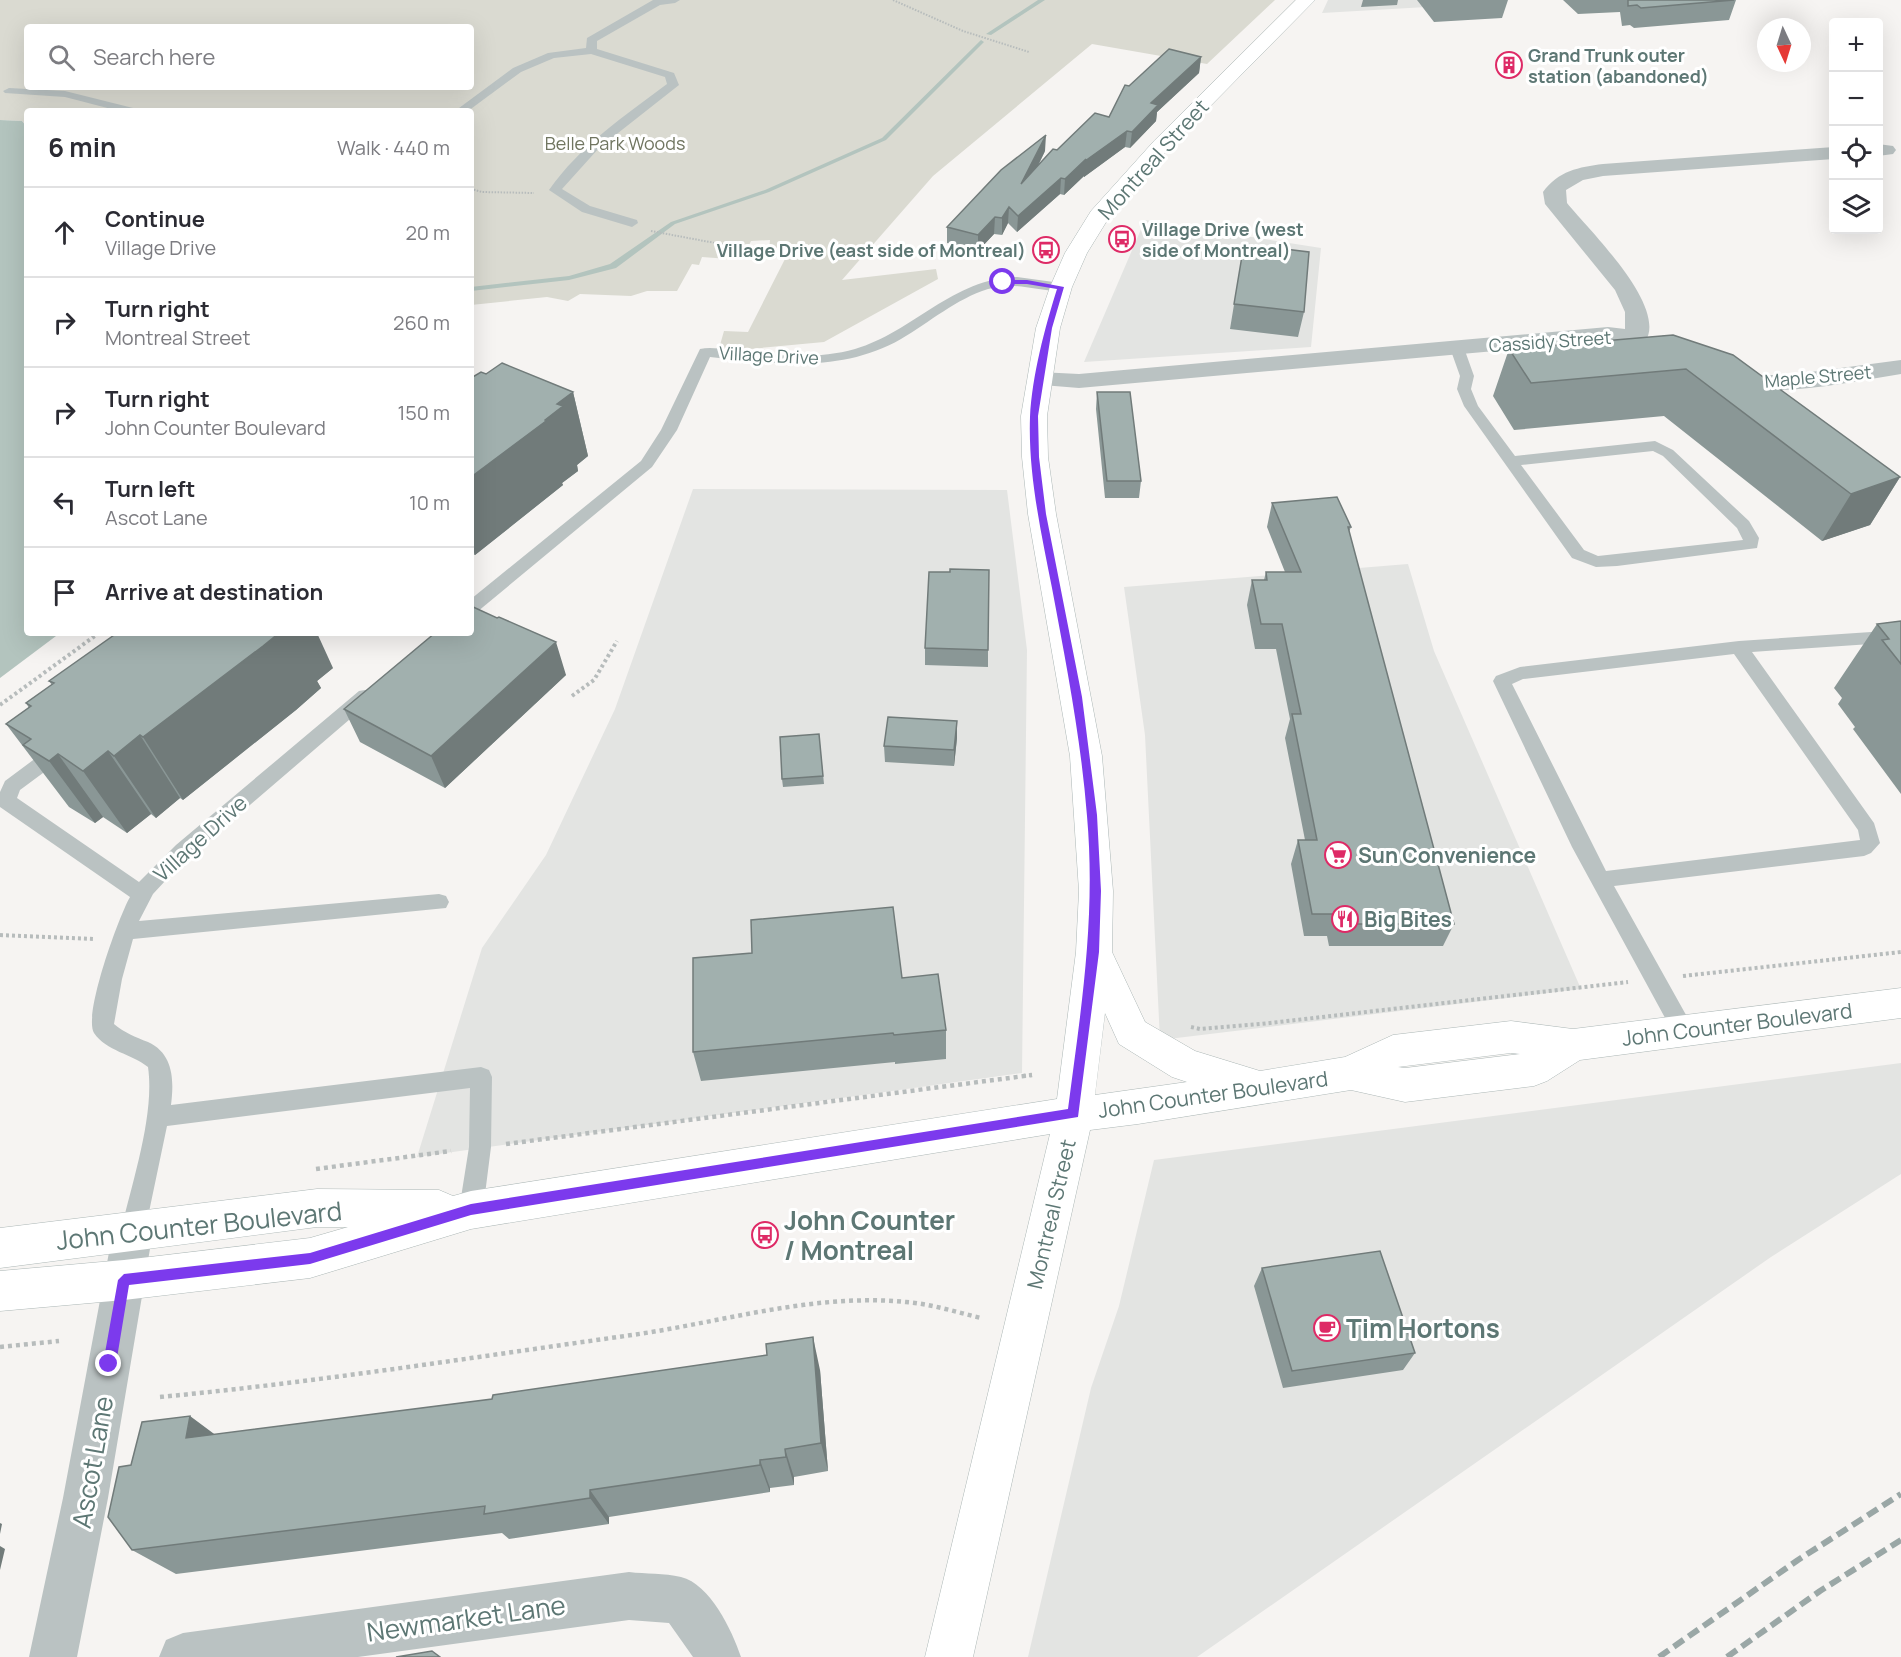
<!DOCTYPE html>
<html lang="en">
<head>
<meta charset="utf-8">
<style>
  :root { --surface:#fff; --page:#f7f7f7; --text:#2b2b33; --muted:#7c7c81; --line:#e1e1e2 }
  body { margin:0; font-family:Manrope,sans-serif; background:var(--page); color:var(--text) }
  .controls { position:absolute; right:18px; top:18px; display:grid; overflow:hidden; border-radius:6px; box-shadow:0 6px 24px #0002 }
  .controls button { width:54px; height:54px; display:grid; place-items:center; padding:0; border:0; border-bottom:2px solid var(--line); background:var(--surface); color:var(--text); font:30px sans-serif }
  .compass { position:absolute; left:1757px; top:18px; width:54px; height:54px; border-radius:50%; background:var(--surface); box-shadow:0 6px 24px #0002; rotate:176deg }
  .stop { position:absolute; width:18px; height:18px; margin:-14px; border:4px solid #7c3aed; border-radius:50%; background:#fff }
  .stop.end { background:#7c3aed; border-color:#fff; box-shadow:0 2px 6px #0008 }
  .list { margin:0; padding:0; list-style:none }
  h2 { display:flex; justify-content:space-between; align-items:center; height:78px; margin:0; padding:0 24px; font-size:26px }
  h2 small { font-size:20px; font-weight:400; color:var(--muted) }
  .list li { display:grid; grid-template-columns:39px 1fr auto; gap:18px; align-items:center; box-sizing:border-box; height:90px; padding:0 24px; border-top:2px solid var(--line) }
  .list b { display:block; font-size:22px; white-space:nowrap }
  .list p { margin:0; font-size:20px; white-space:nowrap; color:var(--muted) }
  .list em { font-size:20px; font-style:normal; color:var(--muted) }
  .icon { flex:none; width:33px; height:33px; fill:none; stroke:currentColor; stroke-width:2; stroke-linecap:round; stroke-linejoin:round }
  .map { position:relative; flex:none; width:1901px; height:1657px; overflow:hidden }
  .search { position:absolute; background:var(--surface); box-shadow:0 6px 24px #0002; left:24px; top:24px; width:450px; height:66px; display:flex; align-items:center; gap:15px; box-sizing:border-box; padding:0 21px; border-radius:6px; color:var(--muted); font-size:22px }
  .panel { position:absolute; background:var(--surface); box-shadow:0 6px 24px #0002; left:24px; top:108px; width:450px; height:528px; border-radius:6px }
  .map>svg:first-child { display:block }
</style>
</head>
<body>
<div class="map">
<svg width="1901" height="1657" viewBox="0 0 1901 1657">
  <rect width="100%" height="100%" fill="#f6f4f2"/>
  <path fill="#e3e4e2" d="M1328,0H1439L1444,6L1322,13Z
    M1145,220L1321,248L1311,347L1084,362Z
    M693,489L1007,490L1027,650L1022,1073L417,1157L482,948L546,855L615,709Z
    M1408,564L1434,651L1581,989L1160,1040L1145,735L1124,587Z
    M1901,1063V1174L1771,1257L1197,1657H1028L1091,1388L1119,1306L1154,1160Z"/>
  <path fill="#dadad1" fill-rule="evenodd" d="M0,0H1275L1207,64L1092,44L933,176L842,280L936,269L938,279L824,342L718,352L724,331L748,332L786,257L769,251L770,240L751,241L742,260L702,257L699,265L692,264L677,291H647L631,296L580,294L568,301L547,297L471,305V111H27V127L22,121L0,120ZM27,27H471V87H27Z"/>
  <path fill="#b3c4be" d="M0,120L22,121L27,127V633H60L0,678Z"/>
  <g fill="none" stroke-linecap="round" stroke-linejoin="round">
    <path fill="#b3c4be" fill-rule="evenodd" d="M1038,0H1045L991,35L986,34Z
      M981,40L984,42L886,140L769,192L675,224L616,268L569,280L471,291V287L569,276L610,264L671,222L765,190L882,138Z"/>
    <defs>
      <path id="secondary" d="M1296,0H1315L1168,149L1108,219L1087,253L1072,287L1060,328L1047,416L1048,457L1056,514L1102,756L1113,891L1112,952L1145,1022L1195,1051L1260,1071L1345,1057L1393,1035L1511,1021L1573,1029L1901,988V1018L1580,1060L1547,1081L1534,1086L1405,1102L1351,1090L1138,1124L1090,1130L973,1657H925L1050,1134L471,1229L310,1278L124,1300L0,1311V1271L124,1260L310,1238L348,1227H317L0,1268V1228L317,1189L439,1190L453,1196L471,1191L1057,1099L1076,952L1079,891L1070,756L1028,514L1022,457L1021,416L1036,328L1050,287L1065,253L1091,211L1154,141ZM1105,1013L1119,1044L1172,1077L1187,1082L1095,1095ZM1511,1053L1520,1054L1405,1068L1398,1067Z"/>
    </defs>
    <use href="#secondary" stroke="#acb7b6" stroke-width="1"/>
    <path stroke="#b7bcbc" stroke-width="2" stroke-dasharray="1.5 1.5" stroke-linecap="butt" d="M893,0L963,31L1029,52
      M471,189L482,192L534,193
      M651,231L747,249"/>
    <path stroke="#b7bcbc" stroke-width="4" stroke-dasharray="3 3" stroke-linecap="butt" d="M572,696L594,680L617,641
      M0,705L99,633
      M0,935L94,939
      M1683,976L1901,952
      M1191,1027L1200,1029L1261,1024L1628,982
      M1023,1076L1032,1075"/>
    <path stroke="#b7bcbc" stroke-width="4.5" stroke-dasharray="4 4" stroke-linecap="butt" d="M506,1144L1032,1075
      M316,1169L451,1151
      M0,1347L59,1341
      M160,1397C318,1382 475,1357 632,1335C724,1322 812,1293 906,1302C931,1304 956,1312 981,1318"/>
    <path fill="#bac2c2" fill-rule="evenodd" d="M653,0H680L675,3L660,5L597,41V49L674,73L679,85L599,148L562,189L590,206L637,220L638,223L632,227L582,212L549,190C580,146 624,116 667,84L665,77L591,54L554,58L521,72L468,111H455L513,68L548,53L586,48L587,38Z
      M9,88L65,91L137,109L139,111H119L65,97L5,93L3,91Z
      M1017,277L1061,283L1068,287C1065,290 1065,291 1060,291C1033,291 1018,281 988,289C956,299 930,322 901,339C842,373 775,364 710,357L677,430L652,467L477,612L471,614V599L641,461L661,430L700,349C714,346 731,351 746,352C781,356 820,359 855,349C913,332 953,278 1017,277Z
      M1457,344L1464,348L1474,376L1471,389L1478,406L1515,456L1655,441L1673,450L1749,521L1759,538L1757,548L1617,566L1596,567L1572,558L1464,406L1457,389L1460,376L1450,348ZM1653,451L1663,456L1737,528L1743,540L1598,556L1584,550L1521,465Z
      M1901,630V642L1752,652L1874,823L1880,843L1871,853L1864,856L1614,886L1695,1031L1692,1038L1684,1040L1676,1038L1572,847L1493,681L1496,676L1520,667L1739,641ZM1734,654L1858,830L1860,840L1606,871L1512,684L1523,679Z
      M365,690L371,691L374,696L371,701L179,866L153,894L139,921L439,894L446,896L449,902L446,908L133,939L122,979L114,1024C125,1033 135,1037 148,1042C174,1054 174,1081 171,1105L481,1067L489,1070L492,1077L491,1147L483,1210L479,1218L471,1221L463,1218L459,1210L469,1147L470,1088L167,1126L145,1231L141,1239L133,1242L125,1239L121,1231C132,1182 155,1115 148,1067C132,1054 106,1051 94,1033C83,1015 119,916 130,897L0,807V792L5,781L52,746L59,744L66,746L68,751L66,756L20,790L17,798L139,882L176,845L359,691Z"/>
    <path fill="#bac2c2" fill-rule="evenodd" d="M1878,144L1893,146L1896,150L1893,154L1878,156Z
      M1834,147V159L1603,176L1583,180L1566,190L1567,203C1588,229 1669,307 1645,342L1637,344L1608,341L1079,388L1030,384L1027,379L1030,374L1039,372L1079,374L1608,327L1625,329V312L1615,290L1545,204L1543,192C1558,171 1579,167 1603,164Z
      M1901,360V374C1842,383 1778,399 1718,384L1715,379L1718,374L1727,372L1744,375H1788Z
      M133,1212L147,1217L153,1231L108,1498L77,1657H29L63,1498L113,1231L119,1217Z
      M629,1572C646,1574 664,1573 681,1577C710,1584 732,1630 741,1657H693L669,1623L629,1620L358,1657H159L166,1640L183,1633Z"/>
    <use href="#secondary" fill="#fff" fill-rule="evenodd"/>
    <path stroke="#9aa7a6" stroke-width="6" stroke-dasharray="12 6" stroke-linecap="butt" d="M1659,1657L1798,1560L1901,1494
      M1727,1657L1820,1591L1901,1540"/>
  </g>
  <path fill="#8a9796" d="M1363,0H1398L1397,5L1361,7Z
    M1417,0H1508L1502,18L1434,22Z
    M1563,0H1736L1729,20L1634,28L1630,25L1622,26L1620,12L1578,14Z
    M1201,57L1199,73L1157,112L1156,121L1130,148L1125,147L1084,177V176L1064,195L1060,194L1017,232L1008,223L1002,235L994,234L978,251L947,243V227L1045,151L1038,166L1057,150L1109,117L1129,86Z
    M1244,244L1304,312L1298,337L1230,329Z
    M1673,335L1900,477L1870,525L1822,541L1664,416L1514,430L1493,396L1509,349Z
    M486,374L573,392L588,456L577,465L578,471L562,483L563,485L475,555L472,554H471V378Z
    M1097,392L1141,481L1139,498H1105L1096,409Z
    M1272,503L1351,527L1349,532L1454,924L1443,946H1329L1327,936H1304L1291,864L1298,840H1305L1285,738L1290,719L1276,649H1255L1247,605L1252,580H1264L1266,572H1285L1267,527Z
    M950,572L988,650V667L925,665V648Z
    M497,618L566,675L445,788L360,742L344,709Z
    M1901,621V794L1853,729L1855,727L1838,704L1842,698L1834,688L1877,624Z
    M333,668L317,681L321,688L296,710L183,800L180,798L156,818L151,814L127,833L103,817L95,823L69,807L6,724L29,708L26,703L52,685L49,681Z
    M819,734L824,784L783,787L782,779Z
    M957,738L954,766L885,762L884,746Z
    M902,978L946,1030V1059L895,1064V1062L701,1081L693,1052Z
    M1262,1268L1415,1353L1403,1370L1283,1388L1254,1286Z
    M820,1370L828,1471L794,1477V1485L770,1488V1492L609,1517V1524L509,1539L502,1533L176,1574L132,1550L131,1465L215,1435Z"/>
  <path fill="#717b7a" d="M1201,57L1199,73L1157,112L1156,121L1130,148L1132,132L1151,103Z
    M1127,131L1125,147L1084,177V176L1064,195L1065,179L1086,159Z
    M1046,135L1045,151L1020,201L1021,184Z
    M1061,178L1060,194L1017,232L1018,216Z
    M1009,207L1008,223L1002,235V218Z
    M995,217L994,234L978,251V235Z
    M573,392L588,456L577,465L578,471L562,483L563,485L475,555L471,543V477L545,420L557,404Z
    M1900,477L1870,525L1822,541L1851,494Z
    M279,633H317L333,668L317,681L321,688L296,710L183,800L143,737Z
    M556,642L566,675L445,788L431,756Z
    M957,721V738L954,766V750Z
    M140,735L180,798L156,818L114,756Z
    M108,751L151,814L127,833L83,771Z
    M58,754L103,817L95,823L49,761Z
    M813,1337L820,1370L828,1471L821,1443Z
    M190,1416L229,1445L186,1438Z
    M785,1449L794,1477V1485L786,1457Z
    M760,1460L770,1488V1492L760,1465Z
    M590,1490L609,1517V1524L590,1498Z
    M0,1523L2,1524L0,1534Z
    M0,1546L5,1549L0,1570Z"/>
  <path fill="#a1b0ae" stroke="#717b7a" stroke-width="1.5" d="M1628,0H1734L1641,8L1637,5L1628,6Z
    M1169,49L1201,57L1151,103L1158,105L1132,132L1127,131L1085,161L1086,159L1065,179L1061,178L1018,216L1009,207L1002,218L995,217L978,235L947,227L1001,170L1046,135L1021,184L1053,149L1057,150L1095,113L1109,117L1125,85L1129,86Z
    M1244,244L1309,252L1304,312L1234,304Z
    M1673,335L1733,355L1900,477L1851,494L1686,369L1531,383L1509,349Z
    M502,363L573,392L557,404L563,406L545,420L546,421L471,477V378L481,372L486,374Z
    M1097,392H1130L1141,481H1107Z
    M1337,497L1351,527H1348L1454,924H1337L1335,914H1312L1298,840H1317L1292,714H1301L1282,624H1261L1252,580H1267L1266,572H1301L1272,503Z
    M950,569L989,570L988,650L925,648L929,572H950Z
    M471,606L497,618L499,617L556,642L431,756L344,709L435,633H471Z
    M1901,621V664L1882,640L1889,639L1877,624Z
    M117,633H279L263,646L143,737L140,735L114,756L108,751L83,771L58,754L49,761L23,745L31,739L6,724L31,706L26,703L54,683L49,681Z
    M888,717L957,721L954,750L884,746Z
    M819,734L823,776L782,779L780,737Z
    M893,907L902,978L938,974L946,1030L894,1035L893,1033L693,1052V958L752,953L751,920Z
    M1380,1251L1415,1353L1292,1371L1262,1268Z
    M813,1337L821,1443L785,1449L786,1457L760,1460V1465L590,1490V1498L484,1514L485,1506L132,1550L108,1517L119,1467L131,1465L142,1422L190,1416L186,1438L492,1399L493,1395L767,1355L766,1344Z
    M432,1651L440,1657H396Z"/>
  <path fill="#7c3aed" d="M1001,280H1027L1064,287L1052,328L1038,416L1039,457L1046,514L1082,697L1097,815L1101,891L1099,952L1078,1117L471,1215L310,1264L129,1285L116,1364L114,1368L109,1370L105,1368L103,1364L118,1280L124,1274L310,1253L471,1204L1068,1109C1081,1009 1096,918 1087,816C1081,739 1066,663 1052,588C1041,532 1028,474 1030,417C1032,376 1045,327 1057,289L1027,284H1003Z"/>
  <defs>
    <symbol id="building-ring" viewBox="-11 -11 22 22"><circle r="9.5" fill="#fff" stroke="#de2a66" stroke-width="1.5"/><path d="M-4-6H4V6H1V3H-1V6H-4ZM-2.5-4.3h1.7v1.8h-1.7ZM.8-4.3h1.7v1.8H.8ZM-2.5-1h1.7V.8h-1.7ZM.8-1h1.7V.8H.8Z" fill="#de2a66"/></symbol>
    <symbol id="bus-ring" viewBox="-11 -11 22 22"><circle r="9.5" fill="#fff" stroke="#de2a66" stroke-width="1.5"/><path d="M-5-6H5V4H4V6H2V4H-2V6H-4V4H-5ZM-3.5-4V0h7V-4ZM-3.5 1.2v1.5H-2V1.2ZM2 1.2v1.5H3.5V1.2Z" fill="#de2a66"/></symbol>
    <symbol id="supermarket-ring" viewBox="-11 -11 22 22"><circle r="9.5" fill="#fff" stroke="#de2a66" stroke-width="1.5"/><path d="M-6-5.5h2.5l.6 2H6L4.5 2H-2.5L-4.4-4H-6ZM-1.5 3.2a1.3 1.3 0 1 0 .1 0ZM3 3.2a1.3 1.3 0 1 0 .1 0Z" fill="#de2a66"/></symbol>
    <symbol id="restaurant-ring" viewBox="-11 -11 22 22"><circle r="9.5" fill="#fff" stroke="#de2a66" stroke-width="1.5"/><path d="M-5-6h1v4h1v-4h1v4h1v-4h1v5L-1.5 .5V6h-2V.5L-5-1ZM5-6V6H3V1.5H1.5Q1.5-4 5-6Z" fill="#de2a66"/></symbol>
    <symbol id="cafe-ring" viewBox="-11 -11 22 22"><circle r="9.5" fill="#fff" stroke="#de2a66" stroke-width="1.5"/><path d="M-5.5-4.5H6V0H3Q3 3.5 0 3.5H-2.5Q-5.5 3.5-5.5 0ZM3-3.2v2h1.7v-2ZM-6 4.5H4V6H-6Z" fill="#de2a66"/></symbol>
  </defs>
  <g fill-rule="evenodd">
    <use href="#building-ring" x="1494" y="50" width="30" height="30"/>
    <use href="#bus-ring" x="1107" y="224" width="30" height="30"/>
    <use href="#bus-ring" x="1031" y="235" width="30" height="30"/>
    <use href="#supermarket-ring" x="1323" y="840" width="30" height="30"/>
    <use href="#restaurant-ring" x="1330" y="904" width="30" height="30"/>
    <use href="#bus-ring" x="750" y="1220" width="30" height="30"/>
    <use href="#cafe-ring" x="1312" y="1313" width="30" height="30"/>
  </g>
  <g text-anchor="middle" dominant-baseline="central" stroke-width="6" stroke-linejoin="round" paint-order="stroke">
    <g font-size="18" font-weight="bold" fill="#5d7774" stroke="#fff" text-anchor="start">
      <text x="1528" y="55">Grand Trunk outer<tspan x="1528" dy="21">station (abandoned)</tspan></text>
      <text x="1142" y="229">Village Drive (west<tspan x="1142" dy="21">side of Montreal)</tspan></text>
      <text x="1026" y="250" text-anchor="end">Village Drive (east side of Montreal)</text>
    </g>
    <g font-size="18" fill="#707560" stroke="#fff">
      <text x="615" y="143">Belle Park Woods</text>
    </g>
    <g font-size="18" fill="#5d7774" stroke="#fff">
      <text transform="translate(1550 341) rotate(-4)">Cassidy Street</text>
      <text transform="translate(769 355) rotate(3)">Village Drive</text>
      <text transform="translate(1818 376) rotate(-5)">Maple Street</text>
    </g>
    <g font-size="21" fill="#5d7774" stroke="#fff">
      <text transform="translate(1153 159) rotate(-48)">Montreal Street</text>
      <text transform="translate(200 838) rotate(-42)">Village Drive</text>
      <text transform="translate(1737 1024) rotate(-7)">John Counter Boulevard</text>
      <text transform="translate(1213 1094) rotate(-8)">John Counter Boulevard</text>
      <text transform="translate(1051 1214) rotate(-77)">Montreal Street</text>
    </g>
    <g font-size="21" font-weight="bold" fill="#5d7774" stroke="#fff" text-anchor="start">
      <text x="1358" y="855">Sun Convenience</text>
      <text x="1364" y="919">Big Bites</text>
    </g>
    <g font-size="26" font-weight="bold" fill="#5d7774" stroke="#fff" text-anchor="start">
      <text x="784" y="1220">John Counter<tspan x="784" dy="30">/ Montreal</tspan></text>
      <text x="1346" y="1328">Tim Hortons</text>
    </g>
    <g font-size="26" fill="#5d7774" stroke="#fff">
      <text transform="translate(199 1225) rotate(-6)">John Counter Boulevard</text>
      <text transform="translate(92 1462) rotate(-80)">Ascot Lane</text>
      <text transform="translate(466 1618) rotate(-8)">Newmarket Lane</text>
    </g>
  </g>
</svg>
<div class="controls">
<button>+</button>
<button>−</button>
<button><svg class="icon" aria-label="locate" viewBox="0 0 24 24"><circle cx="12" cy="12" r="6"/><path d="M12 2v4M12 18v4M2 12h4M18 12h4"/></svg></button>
<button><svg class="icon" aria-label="layers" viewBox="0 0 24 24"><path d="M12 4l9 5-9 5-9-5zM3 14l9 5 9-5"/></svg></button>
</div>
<svg class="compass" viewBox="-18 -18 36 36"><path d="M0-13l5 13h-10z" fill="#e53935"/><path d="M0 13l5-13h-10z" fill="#7c7c81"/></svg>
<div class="stop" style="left:1003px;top:282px"></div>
<div class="stop end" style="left:109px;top:1364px"></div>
<div class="search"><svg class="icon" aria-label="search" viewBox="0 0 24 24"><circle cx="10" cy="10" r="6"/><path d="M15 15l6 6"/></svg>Search here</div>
<section class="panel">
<h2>6 min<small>Walk · 440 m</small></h2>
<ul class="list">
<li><svg class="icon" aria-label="ahead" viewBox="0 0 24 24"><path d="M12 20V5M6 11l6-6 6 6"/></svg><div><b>Continue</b><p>Village Drive</p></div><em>20 m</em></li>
<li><svg class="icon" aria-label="right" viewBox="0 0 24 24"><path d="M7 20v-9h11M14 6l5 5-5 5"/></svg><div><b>Turn right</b><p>Montreal Street</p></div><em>260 m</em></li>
<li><svg class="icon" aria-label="right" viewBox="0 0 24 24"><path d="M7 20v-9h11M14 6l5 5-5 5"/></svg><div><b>Turn right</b><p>John Counter Boulevard</p></div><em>150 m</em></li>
<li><svg class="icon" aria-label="left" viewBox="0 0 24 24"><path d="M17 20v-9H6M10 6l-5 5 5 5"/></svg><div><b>Turn left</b><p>Ascot Lane</p></div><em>10 m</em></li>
<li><svg class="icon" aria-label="arrive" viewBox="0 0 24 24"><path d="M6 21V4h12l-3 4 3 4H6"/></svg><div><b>Arrive at destination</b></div></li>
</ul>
</section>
</div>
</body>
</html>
